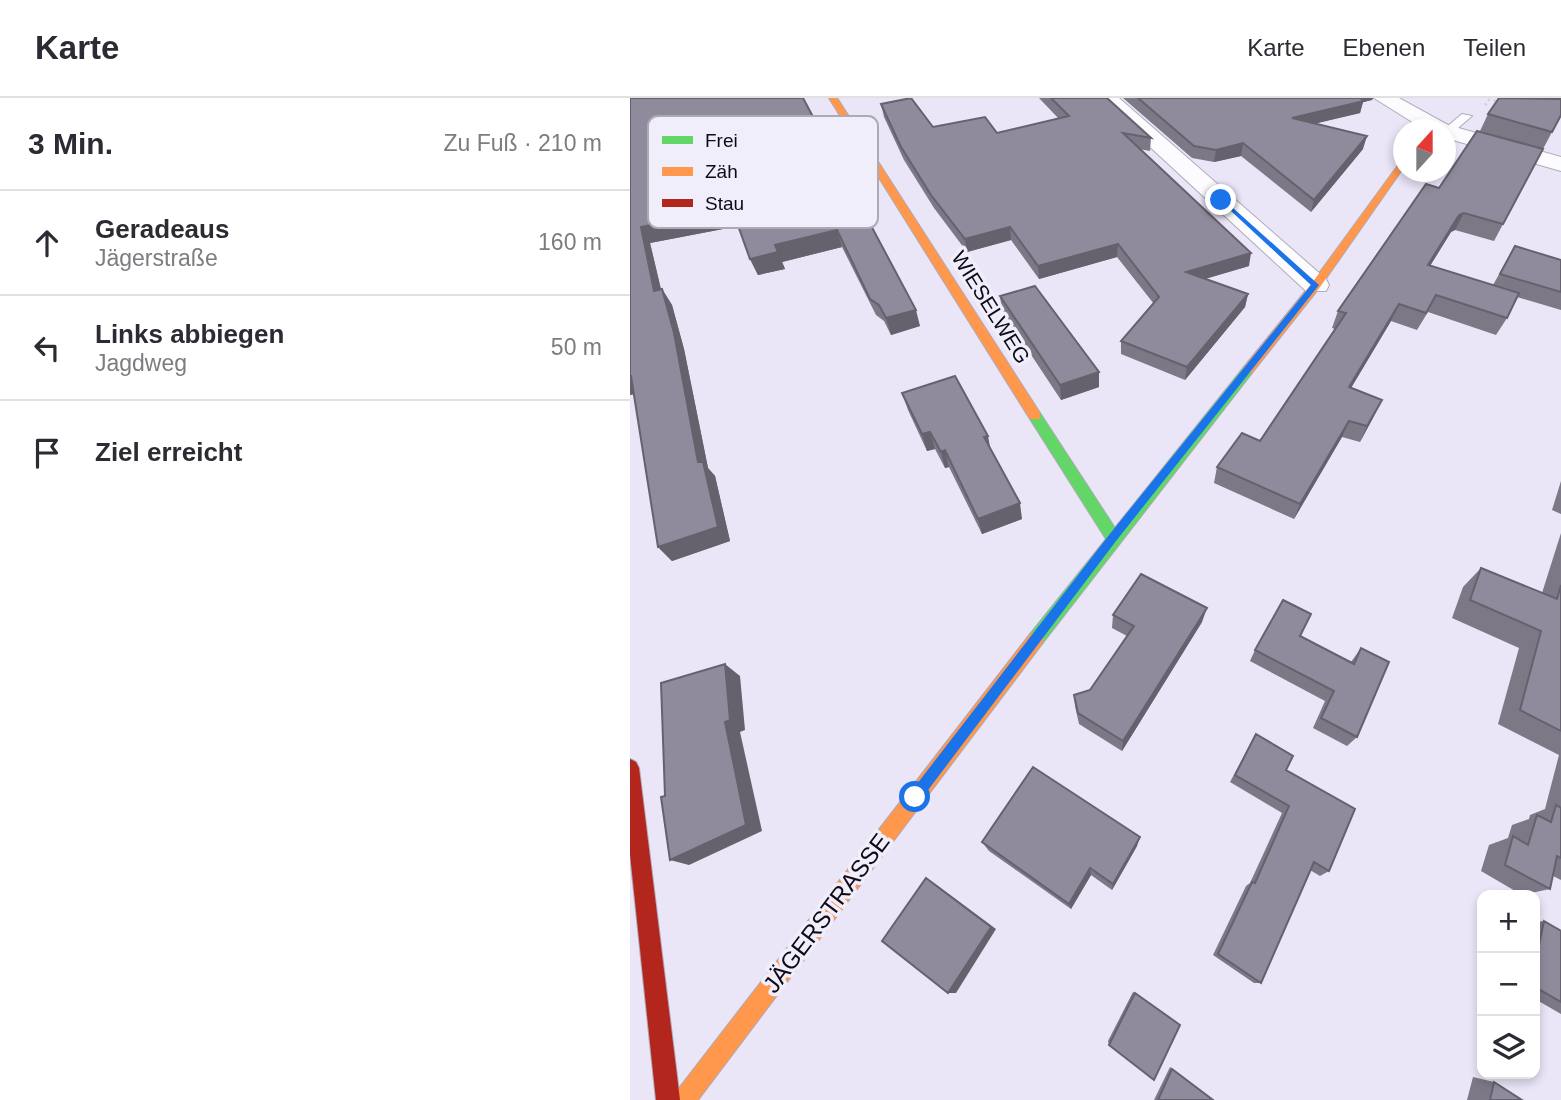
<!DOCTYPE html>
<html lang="de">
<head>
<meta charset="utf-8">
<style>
  :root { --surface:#fff; --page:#f7f7f7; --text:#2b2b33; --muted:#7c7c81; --line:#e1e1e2 }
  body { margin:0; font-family:Helvetica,sans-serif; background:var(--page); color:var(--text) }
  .controls { position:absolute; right:21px; bottom:21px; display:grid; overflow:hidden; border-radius:14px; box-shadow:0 4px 10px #0003 }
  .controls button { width:63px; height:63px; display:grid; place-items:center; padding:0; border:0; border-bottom:2px solid var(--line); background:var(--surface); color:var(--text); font:35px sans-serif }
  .compass { position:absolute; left:763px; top:21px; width:63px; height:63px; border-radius:50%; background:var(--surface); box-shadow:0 4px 10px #0003; rotate:21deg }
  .stop { position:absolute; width:21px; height:21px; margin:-16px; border:5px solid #1a73e8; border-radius:50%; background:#fff }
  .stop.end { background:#1a73e8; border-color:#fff; box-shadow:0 2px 7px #0008 }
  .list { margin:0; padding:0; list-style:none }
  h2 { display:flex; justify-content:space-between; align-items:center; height:91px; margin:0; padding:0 28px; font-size:30px }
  h2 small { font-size:23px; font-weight:400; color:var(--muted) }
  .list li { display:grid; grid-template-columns:46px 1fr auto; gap:21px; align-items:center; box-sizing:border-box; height:105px; padding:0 28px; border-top:2px solid var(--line) }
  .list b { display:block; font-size:26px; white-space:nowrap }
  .list p { margin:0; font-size:23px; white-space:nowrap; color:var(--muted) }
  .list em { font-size:23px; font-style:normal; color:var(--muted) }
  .icon { flex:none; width:38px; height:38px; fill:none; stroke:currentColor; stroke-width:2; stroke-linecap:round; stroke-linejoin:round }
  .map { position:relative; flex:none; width:931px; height:1002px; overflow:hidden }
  header { display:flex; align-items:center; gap:42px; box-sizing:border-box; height:98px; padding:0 35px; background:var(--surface); border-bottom:2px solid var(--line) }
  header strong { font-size:33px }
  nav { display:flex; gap:38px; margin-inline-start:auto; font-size:24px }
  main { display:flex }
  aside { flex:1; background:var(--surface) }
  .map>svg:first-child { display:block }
</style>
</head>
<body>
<header>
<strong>Karte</strong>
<nav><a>Karte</a><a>Ebenen</a><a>Teilen</a></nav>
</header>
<main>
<aside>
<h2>3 Min.<small>Zu Fuß · 210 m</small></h2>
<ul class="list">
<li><svg class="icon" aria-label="ahead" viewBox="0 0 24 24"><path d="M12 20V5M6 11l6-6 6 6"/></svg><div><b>Geradeaus</b><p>Jägerstraße</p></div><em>160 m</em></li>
<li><svg class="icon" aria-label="left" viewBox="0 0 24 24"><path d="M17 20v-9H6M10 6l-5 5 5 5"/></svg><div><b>Links abbiegen</b><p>Jagdweg</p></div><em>50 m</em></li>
<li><svg class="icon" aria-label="arrive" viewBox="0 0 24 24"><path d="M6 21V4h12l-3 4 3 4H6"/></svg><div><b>Ziel erreicht</b></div></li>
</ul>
</aside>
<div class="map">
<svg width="931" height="1002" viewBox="0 0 931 1002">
  <rect width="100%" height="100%" fill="#eae5f7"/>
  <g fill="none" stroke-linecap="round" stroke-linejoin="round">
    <defs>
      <path id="lane" d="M832,16L842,18L821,36L816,37L813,32Z"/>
      <path id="street" d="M467,0H489L696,181L699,187L696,193H676Z
        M744,0H769L818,27L931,59V73L816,40V32H795Z"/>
      <path id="fast" d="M618,268L622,269V275L412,546L406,548L400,546L398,541L400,536L476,441L400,321V315H410L485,430L614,269Z"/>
      <path id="slow" d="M199,0H207L410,315V321H400Z
        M774,59V69L690,189L622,275H614V269L682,185Z
        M406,534L412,536L414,541L412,546L68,1002H42L46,994L400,536Z"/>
      <path id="jam" d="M0,661L6,664L9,670L50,1002H26L0,756Z"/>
    </defs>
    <use href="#lane" stroke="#afabb8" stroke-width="2"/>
    <use href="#street" stroke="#afabb8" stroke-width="2"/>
    <use href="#fast" stroke="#afabb8" stroke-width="2"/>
    <use href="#slow" stroke="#afabb8" stroke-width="2"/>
    <use href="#jam" stroke="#afabb8" stroke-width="2"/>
    <path stroke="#cfced2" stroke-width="2.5" stroke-dasharray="2 3.5" stroke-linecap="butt" d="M855,7L859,2L871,3"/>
    <use href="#lane" fill="#fcfbfe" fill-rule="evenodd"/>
    <use href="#street" fill="#fcfbfe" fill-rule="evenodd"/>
    <use href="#fast" fill="#63d668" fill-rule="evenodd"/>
    <use href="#slow" fill="#ff974d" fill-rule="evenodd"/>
    <use href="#jam" fill="#b3261e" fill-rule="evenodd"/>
  </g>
  <path fill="#7c7886" d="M0,0H173L290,228L261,237L254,223L246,217L212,149L152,164L155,171L128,177L120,161L108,128L20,145L31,191H32L42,207L54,251L78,370L85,378L100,443L42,463L28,449L4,296L0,297Z
    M409,0H477L521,40L520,53L509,51L619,168L575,181L618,196L615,209L555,282L491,256V243L524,206L487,159L409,181L381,142L337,154L304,110L274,62L254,19L251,6L303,29L367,35L429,21Z
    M493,0H743L742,2L733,4L730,15L686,25L733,51L681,114L611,58L584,64L562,60Z
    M858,16L931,17L913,51L850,33Z
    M913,51L864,143L825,132L821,134L800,168L863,187L885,148L931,162V212L887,199L877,220L866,237L798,214L787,232L761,223L721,290L744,318L730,344L712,339L664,421L584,385L587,369L630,343L705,231L702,230L708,213L809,90Z
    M370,198L469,289L431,302L372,213Z
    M272,295L361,353L392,421L352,436L319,369L315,370L305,351L297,353L278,312Z
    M931,383V416L922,412Z
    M931,435V782L923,778L920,791L892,797L851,773L859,747L878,740L882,727L899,721L900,717L915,711L929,657L868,626L889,550L822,520L833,489L851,470L912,495Z
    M483,517L572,524L492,653L449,626L445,608L444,597L460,592L497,538L482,530Z
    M670,538L721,564L731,550L727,639L717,648L683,630L695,603L620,563L625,552Z
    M626,636L656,672L699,773L690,778L680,772L631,885H624L583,857L616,788L620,785L652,715L600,684L621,645Z
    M352,744L507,748L482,792L461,777L441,811L359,753Z
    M914,823L931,833V916L905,901V824Z
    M503,894L505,895L479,947L478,943Z
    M540,969L584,1002H524Z
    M843,979L864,984L892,1002H837Z"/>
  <path fill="#65616d" d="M721,0H743L742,2L733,4L730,15L659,32L662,20Z
    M737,38L733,51L681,114L684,102Z
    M613,45L611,58L584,64L586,52Z
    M102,111L109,128L20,145L35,209L24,193L11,129Z
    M834,115L825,132L821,134L790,184L798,167L829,117Z
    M380,129L381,142L337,154L335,141Z
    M207,132L212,149L152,164L145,147Z
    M488,146L487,159L409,181L408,168Z
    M148,154L155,171L128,177L120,161Z
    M621,155L619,168L554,187L556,174Z
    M32,191L42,207L54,251L78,370L85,378L100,443L42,463L28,449Z
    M618,196L615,209L555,282L557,269Z
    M769,206L761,223L712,305L719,289Z
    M286,212L290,228L261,237L256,220Z
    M469,274V289L431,302L430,287Z
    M0,278H1L14,294L0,297Z
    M752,302L744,318L730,344L737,328Z
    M719,323L712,339L664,421L670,406Z
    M300,334L305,351L297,353L292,336Z
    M358,338L361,354L354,339Z
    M315,352L319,369L315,370L311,354Z
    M390,405L392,421L352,436L348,421Z
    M577,510L572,524L492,653L493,643Z
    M95,566L110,578L115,632L110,634L132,733L59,767L40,762L95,624Z
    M510,739L507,748L482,792L483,786Z
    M460,770L461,777L441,811L439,806Z
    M296,780L304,785L366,831L326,895H318Z"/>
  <path fill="#908b9c" stroke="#65616d" stroke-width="2" d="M0,0H173L286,212L256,220L249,207L240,201L207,132L145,147L148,154L120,161L102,111L11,129L24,193L32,191L44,235L68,364H73L88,429L28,449L1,278H0Z
    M281,0L303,29L355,19L367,35L439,18L421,0H477L521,40L493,35L621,155L556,174L618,196L557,269L491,243L529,199L488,146L408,168L380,129L335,141L301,97L271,49L251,6Z
    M508,0H730L734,3L662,20L737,38L684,102L613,45L586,52L564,48Z
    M869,0L931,1V17L922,34L858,16Z
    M847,33L913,51L873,126L834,115L829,117L798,167L889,195L877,220L806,197L796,215L769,206L719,289L752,302L737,328L719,323L670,406L587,369L612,335L630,343L716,215L708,213L796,86L809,90Z
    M885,148L931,162V194L870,176Z
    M405,188L469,274L430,287L370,198Z
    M325,278L358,338L354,339L390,405L348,421L315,352L311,354L300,334L292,336L272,295Z
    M851,470L927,501L931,487V633L890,612L911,533L840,502Z
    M511,476L577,510L493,643L448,615L444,597L460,592L504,528L483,517Z
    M653,502L681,516L670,538L724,566L731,550L759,564L727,639L691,620L704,593L625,552Z
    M95,566L100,622L95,624L116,727L40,762L31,699L35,698L31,585Z
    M626,636L663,658L656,672L725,711L699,773L684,764L631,885L588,856L622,784L625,785L659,708L605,677Z
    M403,669L510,739L483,786L460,770L439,806L352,744Z
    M926,707L931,710V760L927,758L920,791L875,767L883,738L898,747L907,717L921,724Z
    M296,780L361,829L318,895L252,843Z
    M914,823L931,833V904L905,889V865Z
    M505,895L550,927L524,982L479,947Z
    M542,971L583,1002H528Z
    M864,984L892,1002H860Z"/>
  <path fill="#1a73e8" d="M588,101H593L689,187L486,443L289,704H280V695L479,437L681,187Z"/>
  <g text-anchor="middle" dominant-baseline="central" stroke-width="7" stroke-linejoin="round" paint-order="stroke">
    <g font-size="21" fill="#0e0b16" stroke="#f1eefb">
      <text transform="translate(361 209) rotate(58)">WIESELWEG</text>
    </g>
    <g font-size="24" fill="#0e0b16" stroke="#f1eefb">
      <text transform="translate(196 815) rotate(-53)">JÄGERSTRASSE</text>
    </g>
  </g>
  <rect x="18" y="18" width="230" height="112" rx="10" fill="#f1eefb" stroke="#adaab6" stroke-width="2"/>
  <rect x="32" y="38" width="31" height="8" fill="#63d668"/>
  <rect x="32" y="69" width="31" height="9" fill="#ff974d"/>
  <rect x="32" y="101" width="31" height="8" fill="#b3261e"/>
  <g font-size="19" fill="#0e0b16">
    <text x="75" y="49">Frei</text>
    <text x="75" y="80">Zäh</text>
    <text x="75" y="112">Stau</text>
  </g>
</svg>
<div class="controls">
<button>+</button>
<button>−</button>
<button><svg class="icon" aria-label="layers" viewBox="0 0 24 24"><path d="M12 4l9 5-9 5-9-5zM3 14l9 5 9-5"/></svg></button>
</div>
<svg class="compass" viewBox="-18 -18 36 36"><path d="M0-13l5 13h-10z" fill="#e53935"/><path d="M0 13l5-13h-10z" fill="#7c7c81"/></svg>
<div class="stop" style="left:285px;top:699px"></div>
<div class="stop end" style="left:591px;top:102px"></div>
</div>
</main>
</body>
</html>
